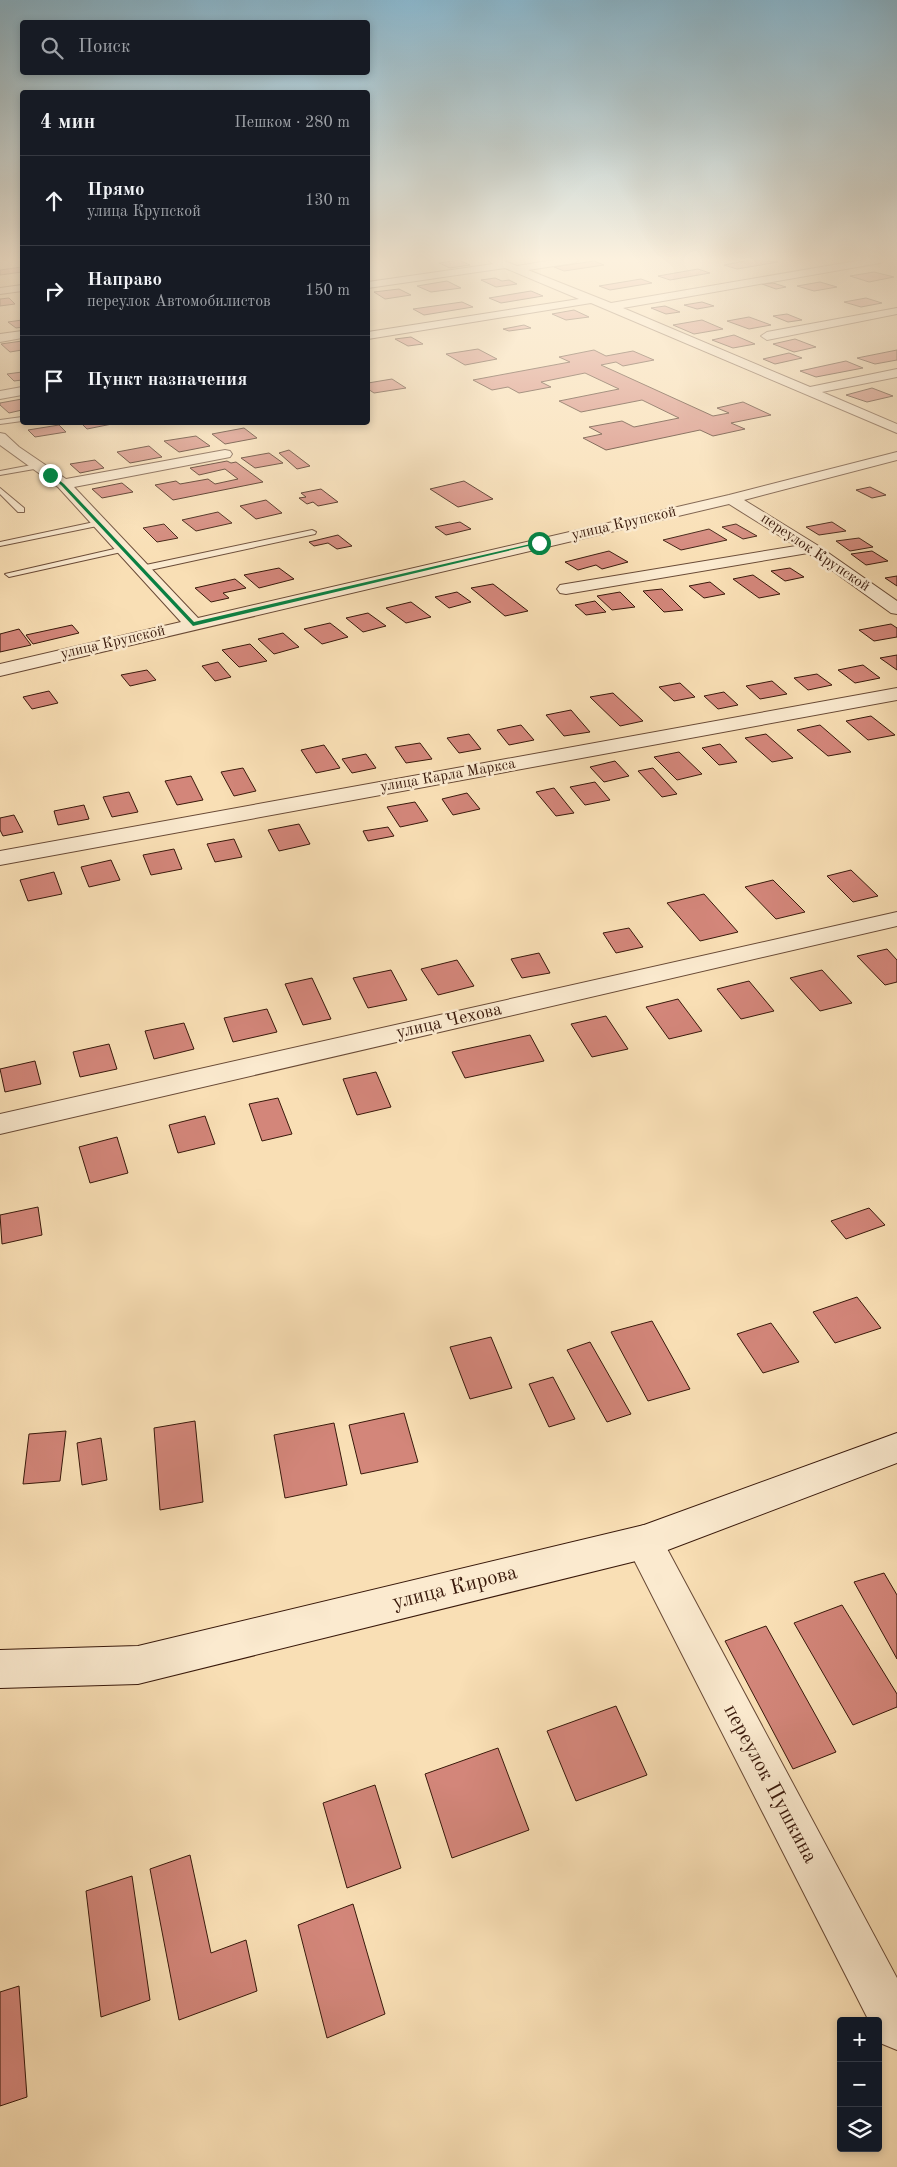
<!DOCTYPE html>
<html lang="ru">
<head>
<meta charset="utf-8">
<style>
  :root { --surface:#171b24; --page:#242831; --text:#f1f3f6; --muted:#9ea1a6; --line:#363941 }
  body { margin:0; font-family:"Old Standard TT",serif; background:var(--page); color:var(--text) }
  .controls { position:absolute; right:15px; bottom:15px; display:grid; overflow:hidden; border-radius:5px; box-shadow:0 2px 8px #0003 }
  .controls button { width:45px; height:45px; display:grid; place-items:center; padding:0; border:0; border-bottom:1px solid var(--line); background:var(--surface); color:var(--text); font:25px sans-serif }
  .stop { position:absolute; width:15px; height:15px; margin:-11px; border:4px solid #0b8043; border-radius:50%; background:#fff }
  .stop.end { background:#0b8043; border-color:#fff; box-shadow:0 1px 5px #0008 }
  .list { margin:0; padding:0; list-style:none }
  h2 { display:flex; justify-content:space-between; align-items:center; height:65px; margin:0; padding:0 20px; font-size:21px }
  h2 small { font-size:16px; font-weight:400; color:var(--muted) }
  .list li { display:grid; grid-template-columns:32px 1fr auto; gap:15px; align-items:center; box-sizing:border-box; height:90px; padding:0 20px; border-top:1px solid var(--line) }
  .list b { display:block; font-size:19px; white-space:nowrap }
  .list p { margin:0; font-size:16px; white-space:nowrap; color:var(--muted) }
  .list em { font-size:16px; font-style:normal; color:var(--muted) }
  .icon { flex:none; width:28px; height:28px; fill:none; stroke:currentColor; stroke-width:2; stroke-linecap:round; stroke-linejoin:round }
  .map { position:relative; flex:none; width:897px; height:2167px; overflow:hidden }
  .search { position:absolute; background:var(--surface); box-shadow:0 2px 8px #0003; left:20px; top:20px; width:350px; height:55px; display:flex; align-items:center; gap:12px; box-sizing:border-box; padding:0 18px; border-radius:5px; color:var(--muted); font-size:19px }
  .panel { position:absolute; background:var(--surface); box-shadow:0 2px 8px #0003; left:20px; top:90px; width:350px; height:335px; border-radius:5px }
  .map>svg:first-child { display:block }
</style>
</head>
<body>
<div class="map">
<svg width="897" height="2167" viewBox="0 0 897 2167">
  <rect width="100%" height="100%" fill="#f9dfb5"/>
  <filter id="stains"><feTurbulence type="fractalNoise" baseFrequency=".004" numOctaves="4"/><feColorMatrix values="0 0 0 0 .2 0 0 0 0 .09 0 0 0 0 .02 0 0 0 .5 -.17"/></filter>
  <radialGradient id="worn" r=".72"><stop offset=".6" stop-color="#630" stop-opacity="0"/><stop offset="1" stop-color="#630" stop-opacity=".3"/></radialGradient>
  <path fill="#d3867a" stroke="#39190b" d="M459,260L470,265L450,268L439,263Z
    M751,260L778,262L737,269L724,265Z
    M594,261L604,265L564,271L554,267Z
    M22,267V272L0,275V270Z
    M698,269L710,273L670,280L658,276Z
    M874,272L894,277L869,282L850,276Z
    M495,278L502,281L509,280L517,284L496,287L481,280Z
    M641,279L652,283L610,290L599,286Z
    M447,281L461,288L431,292L417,286Z
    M820,282L837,287L814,291L797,286Z
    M773,283L786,287L776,289L762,284Z
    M399,289L411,295L385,299L374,292Z
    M531,291L543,296L501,303L489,298Z
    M9,298L15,304L0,306V299Z
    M866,298L882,303L861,307L844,302Z
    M462,302L473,307L424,315L413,309Z
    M702,302L714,306L697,309L684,305Z
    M665,306L680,312L666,314L651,308Z
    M574,310L589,317L566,320L552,314Z
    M787,314L802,320L788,322L773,316Z
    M749,317L771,325L749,329L727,321Z
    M22,320V327L16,328L8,322Z
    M702,320L723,329L694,334L673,325Z
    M524,325L531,328L509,331L503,329Z
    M734,335L755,344L733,348L712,340Z
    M411,337L423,344L408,346L395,339Z
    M795,339L816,347L794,352L773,344Z
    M22,341V350L10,352L1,344Z
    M478,349L497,359L465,365L446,354Z
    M594,350L606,356L633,351L654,360L623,366L616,362L601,365L713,416L729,413L717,408L743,402L771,415L731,423L745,429L713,436L700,430L606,450L583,438L602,434L589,427L622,421L634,427L679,418L642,400L581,412L559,401L619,389L585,373L541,382L551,387L519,393L508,387L492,390L473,380L570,362L559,357Z
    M897,350V360L875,364L857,358Z
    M789,353L802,358L775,364L763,359Z
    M846,361L863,368L816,377L800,371Z
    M22,372V380L14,381L7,374Z
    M392,379L406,388L374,393L368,389V383Z
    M872,388L893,396L867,402L846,395Z
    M22,399V410L9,413L0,405V403Z
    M80,422H116L117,423L87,429Z
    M59,425L66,432L35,437L28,430Z
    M244,428L257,438L225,444L212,434Z
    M196,436L210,446L179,452L164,441Z
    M149,446L162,457L130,463L117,452Z
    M289,450L310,466L297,469L279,453Z
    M269,453L283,463L255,468L241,458Z
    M95,460L104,468L80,473L70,464Z
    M227,461L231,463L236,462L263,482L173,500L155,485L176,481L180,484L208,479L215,484L238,479L225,469L199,475L190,468Z
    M464,481L493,499L458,507L430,489Z
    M122,483L133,492L102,498L92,489Z
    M870,487L886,495L872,498L856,490Z
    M321,489L338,502L318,506L313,502L307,504L299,498L306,497L301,493Z
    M266,500L282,513L256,519L240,506Z
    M218,512L232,523L196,531L182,520Z
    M460,522L471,529L446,535L435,527Z
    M832,522L846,531L819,535L806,527Z
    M164,524L178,538L157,542L143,528Z
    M736,524L757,536L743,539L722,527Z
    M709,529L727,540L681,550L663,540Z
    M338,535L352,546L337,549L328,543L314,546L309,542Z
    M859,538L873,547L850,551L836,541Z
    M609,551L628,562L602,569L596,565L578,570L565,562Z
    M872,551L888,561L866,565L851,554Z
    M279,568L294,579L259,588L244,575Z
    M790,568L804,577L785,581L771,571Z
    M753,575L780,594L759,598L733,579Z
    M897,576V586L885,578Z
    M235,579L246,588L223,593L229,598L211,602L195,588Z
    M710,582L725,594L704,598L689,586Z
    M493,584L528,611L505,616L471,588Z
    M662,589L683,610L664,612L643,591Z
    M457,592L471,602L449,608L435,597Z
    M620,592L635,607L612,610L597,596Z
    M595,601L606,612L586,615L575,605Z
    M411,602L431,617L406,623L386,608Z
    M368,613L386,626L363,632L346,618Z
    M330,623L348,637L322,644L304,629Z
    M891,624L897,628V637L874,641L859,630Z
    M72,625L79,633L33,644L26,635Z
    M19,629L31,645L0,652V634Z
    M283,633L299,647L274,654L258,639Z
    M250,644L267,661L239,667L222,650Z
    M897,655V670L880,658Z
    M218,662L231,677L215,681L202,666Z
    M863,665L880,678L855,683L838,670Z
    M147,670L156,680L130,686L121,675Z
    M817,674L832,685L808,690L794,678Z
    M772,681L787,694L760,699L746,686Z
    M680,683L695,697L674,701L659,687Z
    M49,691L58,703L32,709L23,697Z
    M724,692L738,705L718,709L704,696Z
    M613,693L643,721L620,726L590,697Z
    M571,710L590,732L564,736L546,715Z
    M871,716L895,735L868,740L846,721Z
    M521,725L534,740L509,745L497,730Z
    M820,725L851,752L828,756L797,730Z
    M469,734L481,749L459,753L447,738Z
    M766,734L793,758L772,762L745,738Z
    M420,743L432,759L406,763L395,747Z
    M720,744L737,762L719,765L702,748Z
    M324,745L340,768L316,773L301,750Z
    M679,752L702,774L677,780L654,757Z
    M366,754L376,768L352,773L342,759Z
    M615,761L629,776L604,782L590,767Z
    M243,768L256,791L234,796L221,772Z
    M653,768L677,794L662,797L638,771Z
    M191,776L203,800L177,805L165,781Z
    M595,782L610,800L585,805L570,787Z
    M554,788L574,813L556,816L536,792Z
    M129,792L138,812L112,817L103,797Z
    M467,793L480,809L453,815L442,799Z
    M415,802L428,821L400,827L387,807Z
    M84,805L89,819L58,825L54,811Z
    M14,815L23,832L3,836L0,830V818Z
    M299,824L310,844L279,851L268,830Z
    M388,827L394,836L368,841L363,831Z
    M234,839L242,857L215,862L207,844Z
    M174,849L182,869L151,875L143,855Z
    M111,860L120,880L89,887L81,867Z
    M851,870L878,896L853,902L827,876Z
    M54,872L62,894L28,901L20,880Z
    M773,880L805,912L776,919L745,887Z
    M704,894L738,932L700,941L667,903Z
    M629,928L643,947L616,953L603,933Z
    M887,949L897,960V982L885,985L857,956Z
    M539,953L550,973L522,978L511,959Z
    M457,960L474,986L438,995L421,969Z
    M391,970L407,1000L368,1008L353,978Z
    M822,970L852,1003L820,1011L790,978Z
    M312,978L331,1019L303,1025L285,984Z
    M749,981L774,1011L741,1019L717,989Z
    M678,999L702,1031L669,1039L646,1007Z
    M267,1009L277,1032L233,1042L224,1018Z
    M606,1016L628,1049L592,1057L571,1024Z
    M184,1023L194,1049L154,1059L145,1031Z
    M530,1035L544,1061L465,1078L452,1052Z
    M109,1044L117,1069L80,1077L73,1052Z
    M35,1061L41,1084L5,1092L0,1069Z
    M376,1072L391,1107L357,1115L343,1079Z
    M278,1098L292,1134L262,1141L249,1104Z
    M205,1116L215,1144L178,1153L169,1125Z
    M117,1137L128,1173L90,1183L79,1147Z
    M38,1207L42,1235L2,1244L0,1215Z
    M869,1208L885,1225L846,1239L831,1221Z
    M857,1297L881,1328L835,1343L813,1312Z
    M652,1321L690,1389L648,1401L611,1332Z
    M771,1323L799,1362L763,1373L737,1334Z
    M491,1337L512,1388L470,1399L450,1347Z
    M590,1342L631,1414L607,1422L567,1350Z
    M553,1377L575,1419L549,1427L529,1384Z
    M404,1413L418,1462L361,1474L349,1425Z
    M195,1421L203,1502L160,1510L154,1428Z
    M334,1423L347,1485L285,1498L274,1435Z
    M66,1431L60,1481L23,1484L29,1434Z
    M101,1438L107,1480L82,1485L77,1443Z
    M884,1573L897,1595V1659L854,1582Z
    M842,1605L897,1694V1707L853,1725L794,1623Z
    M766,1626L836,1752L793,1769L725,1641Z
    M616,1706L647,1775L576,1801L547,1731Z
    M498,1748L529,1830L452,1858L425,1774Z
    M375,1785L401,1868L347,1888L323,1803Z
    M190,1855L211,1953L246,1940L257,1991L179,2020L150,1869Z
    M132,1876L150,2000L101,2017L86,1891Z
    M353,1904L385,2014L327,2038L298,1925Z
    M19,1986L27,2097L0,2106V1992Z"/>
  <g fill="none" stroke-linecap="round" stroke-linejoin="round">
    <defs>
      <path id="lane" d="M22,417V421L0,424V420Z
        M37,464H40V468L0,475V471Z
        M0,488L24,508V512H18L0,494Z
        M99,521L103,523L102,525L0,546V542Z
        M312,530L316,532L315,534L141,572L137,569L141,566Z
        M123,547H126V551L9,577L5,574Z"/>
      <path id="street" d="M488,260H502L517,266L554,260H579L574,263L528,270L611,303L862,260H885L880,263L623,308L810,387L897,369V377L822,392L897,424V433L591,303L368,339V332L579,299L505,268L368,288V282L493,264Z
        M22,285V291L0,294V288Z
        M897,308V314L767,340L761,336L767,332Z
        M22,331V338L0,342V334Z
        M22,387V395L0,399V391Z
        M0,433L5,434L19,447L66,479L225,450L230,451L232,454L230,457L225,458L74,487L198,618L729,495L897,452V460L744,500L817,545L897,601V614L891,613L808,553L566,594L560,593L557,589L560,585L566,584L796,546L729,504L0,676V664L181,622L58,487L0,445Z
        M897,688V700L0,865V851Z
        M897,912V926L0,1134V1114Z
        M644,1525L657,1530L897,1978V2050L880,2043L878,2039V2021H869L631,1554L625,1542L631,1530Z"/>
      <path id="secondary" d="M897,1433V1463L644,1559L138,1684L0,1688V1650L138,1646L644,1525Z"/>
    </defs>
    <use href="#lane" stroke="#694a36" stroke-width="2"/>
    <use href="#street" stroke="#694a36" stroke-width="2"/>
    <use href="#secondary" stroke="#39190b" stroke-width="2"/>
    <use href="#lane" fill="#fbeacf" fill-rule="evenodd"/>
    <use href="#street" fill="#fbeacf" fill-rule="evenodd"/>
    <use href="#secondary" fill="#fbeacf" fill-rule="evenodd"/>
  </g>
  <linearGradient id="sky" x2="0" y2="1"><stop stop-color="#8ab8cf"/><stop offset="0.46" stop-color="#fcf1de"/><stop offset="1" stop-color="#fcf1de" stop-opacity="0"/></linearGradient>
  <rect width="897" height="563" fill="url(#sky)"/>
  <path fill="#0b8043" d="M48,474H51L64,484L194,622L539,542L541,543L193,626L61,485Z"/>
  <g text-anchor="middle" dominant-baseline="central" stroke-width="5" stroke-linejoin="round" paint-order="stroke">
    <g font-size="15" fill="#39190b" stroke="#fbeacf">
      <text transform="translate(624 524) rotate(-13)">улица Крупской</text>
      <text transform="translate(815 553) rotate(34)">переулок Крупской</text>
      <text transform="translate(113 643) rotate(-13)">улица Крупской</text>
      <text transform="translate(448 776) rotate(-10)">улица Карла Маркса</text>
    </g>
    <g font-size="18" fill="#39190b" stroke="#fbeacf">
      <text transform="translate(449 1021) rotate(-13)">улица Чехова</text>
    </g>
    <g font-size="21" fill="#39190b" stroke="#fbeacf">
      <text transform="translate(455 1588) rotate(-14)">улица Кирова</text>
      <text transform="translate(770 1784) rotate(62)">переулок Пушкина</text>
    </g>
  </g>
  <rect width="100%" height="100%" filter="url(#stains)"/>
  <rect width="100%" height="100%" fill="url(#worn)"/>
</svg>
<div class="controls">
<button>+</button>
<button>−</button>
<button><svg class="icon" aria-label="layers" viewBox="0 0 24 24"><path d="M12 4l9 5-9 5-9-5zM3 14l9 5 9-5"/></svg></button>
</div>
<div class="stop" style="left:539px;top:543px"></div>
<div class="stop end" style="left:50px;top:475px"></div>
<div class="search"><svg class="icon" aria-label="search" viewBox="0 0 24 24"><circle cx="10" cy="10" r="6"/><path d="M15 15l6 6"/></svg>Поиск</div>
<section class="panel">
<h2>4 мин<small>Пешком · 280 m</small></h2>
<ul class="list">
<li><svg class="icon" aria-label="ahead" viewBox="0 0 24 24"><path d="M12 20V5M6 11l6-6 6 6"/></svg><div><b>Прямо</b><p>улица Крупской</p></div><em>130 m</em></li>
<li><svg class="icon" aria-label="right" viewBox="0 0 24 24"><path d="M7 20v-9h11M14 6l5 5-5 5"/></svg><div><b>Направо</b><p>переулок Автомобилистов</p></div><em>150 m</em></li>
<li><svg class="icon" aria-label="arrive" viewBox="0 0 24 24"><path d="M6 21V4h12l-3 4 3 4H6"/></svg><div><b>Пункт назначения</b></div></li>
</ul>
</section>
</div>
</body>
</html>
